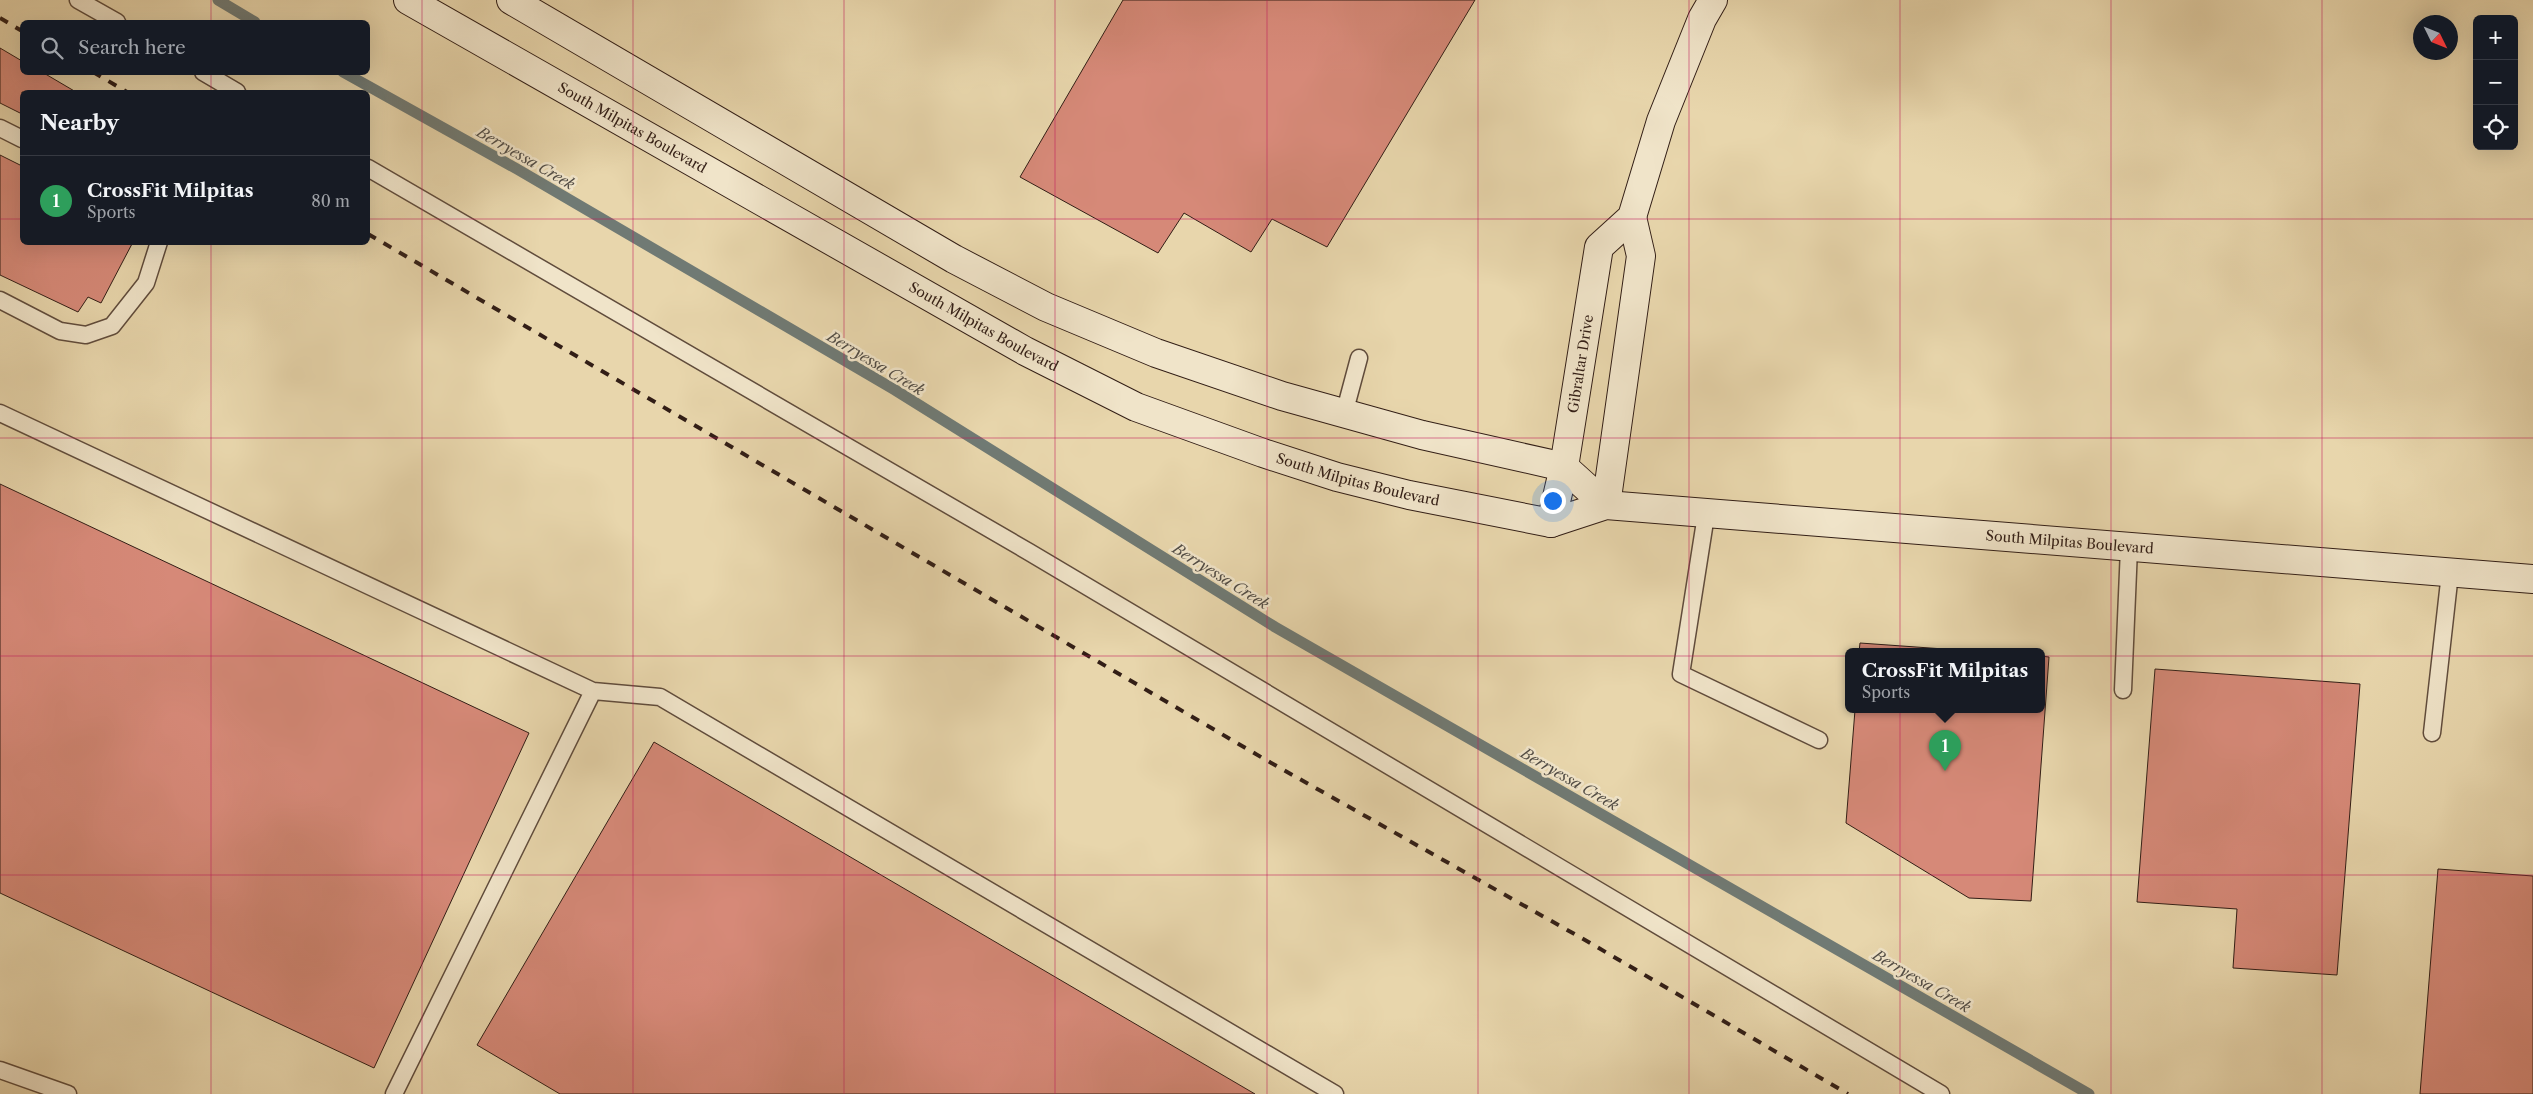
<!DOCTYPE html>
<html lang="en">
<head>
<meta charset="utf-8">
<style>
  :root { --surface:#171b24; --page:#242831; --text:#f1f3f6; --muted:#9ea1a6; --line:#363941; --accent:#c59692 }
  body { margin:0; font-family:"Libre Caslon Text",serif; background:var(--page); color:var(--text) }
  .controls { position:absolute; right:15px; top:15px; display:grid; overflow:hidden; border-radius:8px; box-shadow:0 5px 20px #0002 }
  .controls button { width:45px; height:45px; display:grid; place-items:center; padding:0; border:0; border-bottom:1px solid var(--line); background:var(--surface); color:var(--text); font:25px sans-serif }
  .compass { position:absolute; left:2413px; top:15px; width:45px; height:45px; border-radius:50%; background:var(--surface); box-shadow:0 5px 20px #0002; rotate:133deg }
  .you { position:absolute; left:1552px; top:500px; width:18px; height:18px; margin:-12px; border:4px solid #fff; border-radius:50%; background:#1a73e8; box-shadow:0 0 0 8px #1a73e833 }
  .badge { display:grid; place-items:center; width:32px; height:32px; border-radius:50%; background:var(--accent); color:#fff; font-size:16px; font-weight:700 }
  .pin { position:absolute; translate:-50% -41px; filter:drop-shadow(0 1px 2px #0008) }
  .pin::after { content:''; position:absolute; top:26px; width:18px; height:15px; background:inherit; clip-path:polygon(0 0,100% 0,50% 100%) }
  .popup { position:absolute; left:1845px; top:648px; width:200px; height:65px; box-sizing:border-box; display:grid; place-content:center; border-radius:8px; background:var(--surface); filter:drop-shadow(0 1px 4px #0005); font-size:16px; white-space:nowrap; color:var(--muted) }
  .popup b { font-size:19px; color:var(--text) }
  .popup::after { content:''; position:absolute; left:50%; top:100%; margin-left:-10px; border:10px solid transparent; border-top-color:var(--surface) }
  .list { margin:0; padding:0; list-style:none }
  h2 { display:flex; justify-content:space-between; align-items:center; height:65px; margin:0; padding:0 20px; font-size:21px }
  h2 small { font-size:16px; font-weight:400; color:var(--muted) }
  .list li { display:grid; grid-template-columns:32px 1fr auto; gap:15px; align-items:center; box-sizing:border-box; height:90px; padding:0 20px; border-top:1px solid var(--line) }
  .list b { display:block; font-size:19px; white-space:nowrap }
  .list p { margin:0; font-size:16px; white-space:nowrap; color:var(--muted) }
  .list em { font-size:16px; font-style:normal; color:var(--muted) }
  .icon { flex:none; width:28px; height:28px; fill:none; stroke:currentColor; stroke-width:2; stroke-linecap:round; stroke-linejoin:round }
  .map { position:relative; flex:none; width:2533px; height:1094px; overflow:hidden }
  .search { position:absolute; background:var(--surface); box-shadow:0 5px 20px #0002; left:20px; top:20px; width:350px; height:55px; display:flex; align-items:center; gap:12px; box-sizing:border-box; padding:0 18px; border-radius:8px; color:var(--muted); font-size:19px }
  .panel { position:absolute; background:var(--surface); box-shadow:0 5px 20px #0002; left:20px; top:90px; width:350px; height:155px; border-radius:8px }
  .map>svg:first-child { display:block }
</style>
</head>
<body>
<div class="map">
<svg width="2533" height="1094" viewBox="0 0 2533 1094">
  <rect width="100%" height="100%" fill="#e8d6ac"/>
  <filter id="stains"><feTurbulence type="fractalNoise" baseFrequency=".004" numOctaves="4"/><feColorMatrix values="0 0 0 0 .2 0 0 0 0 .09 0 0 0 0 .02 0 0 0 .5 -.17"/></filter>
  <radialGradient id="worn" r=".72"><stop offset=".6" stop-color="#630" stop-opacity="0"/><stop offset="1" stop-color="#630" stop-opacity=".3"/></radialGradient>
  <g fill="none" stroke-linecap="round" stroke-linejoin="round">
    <path stroke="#707a74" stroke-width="11" d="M218,0L255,22
      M343,72L517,169L895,390L1275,627L2089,1094"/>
  </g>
  <path fill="#d68978" stroke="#321e16" d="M1123,0H1475L1327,247L1272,219L1251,252L1184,213L1158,253L1020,177Z
    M0,48L22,61V72H42L76,92H22V114L0,103Z
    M0,155L22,166V242H133L101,303L88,297L78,312L0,275Z
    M0,484L529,733L374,1068L0,893Z
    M1860,643L1986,652H1859Z
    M2041,656L2049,657L2031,901L1969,898L1846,823L1855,710H2041Z
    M2155,669L2360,684L2337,975L2233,968L2237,909L2137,902Z
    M654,742L1255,1094H560L477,1045Z
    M2438,869L2533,876V1094H2420Z"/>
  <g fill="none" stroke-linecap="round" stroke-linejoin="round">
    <defs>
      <path id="lane" d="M78,0L117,22
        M203,72L237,92
        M0,128L22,139
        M368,168L1029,552L1941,1094
        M0,300L60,331L86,335L112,326L146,283L159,242
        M0,413L593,691L660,697L1335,1094
        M1344,414L1359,358
        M1706,515L1681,674L1819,740
        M2123,690L2129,548
        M2432,733L2450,573
        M0,1070L68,1094
        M394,1094L593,691"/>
      <g id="secondary">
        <path id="s1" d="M408,0L1025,351L1136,407L1263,453L1337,477L1409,495L1551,523L1606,505L2533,579"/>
        <path d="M511,0L954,259L1046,307L1156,353L1282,396L1422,435L1564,467L1606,505"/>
        <path d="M1606,505L1641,256L1632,217"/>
        <path id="s2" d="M1551,523L1564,467L1599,247L1632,217L1661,121L1702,19L1713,0"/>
      </g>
    </defs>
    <use href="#lane" stroke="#604c3c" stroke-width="19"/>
    <use href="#secondary" stroke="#321e16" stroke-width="30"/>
    <use href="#lane" stroke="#f0e4c9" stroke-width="16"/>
    <use href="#secondary" stroke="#f0e4c9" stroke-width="28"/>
    <path stroke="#321e16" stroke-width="4" stroke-dasharray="9 9" stroke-linecap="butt" d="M0,18L22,31
      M93,72L127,92
      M368,234L1266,760L1585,940L1848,1094"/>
  </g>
  <path fill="none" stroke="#c2185b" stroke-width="1" stroke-opacity="0.55" d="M211,0V22M422,0V1094M633,0V1094M844,0V1094M1055,0V1094M1267,0V1094M1478,0V1094M1689,0V1094M1900,0V1094M2111,0V1094M2322,0V1094M211,72V92M0,219H22M368,219H2533M211,242V1094M0,438H2533M0,656H2533M0,875H2533"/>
  <g text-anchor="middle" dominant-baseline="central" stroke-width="5" stroke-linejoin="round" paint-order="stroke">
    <g font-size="14" fill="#321e16" stroke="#f0e4c9">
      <text stroke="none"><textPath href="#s1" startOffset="258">South Milpitas Boulevard</textPath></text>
      <text stroke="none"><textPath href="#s1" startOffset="662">South Milpitas Boulevard</textPath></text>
      <text stroke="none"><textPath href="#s2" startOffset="162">Gibraltar Drive</textPath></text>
      <text stroke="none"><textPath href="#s1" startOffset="1068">South Milpitas Boulevard</textPath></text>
      <text stroke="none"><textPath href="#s1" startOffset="1789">South Milpitas Boulevard</textPath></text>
    </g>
    <g font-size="15" font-style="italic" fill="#514c45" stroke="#f0e4c9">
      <text transform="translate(526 158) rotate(30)">Berryessa Creek</text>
      <text transform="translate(876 363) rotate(31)">Berryessa Creek</text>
      <text transform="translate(1221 576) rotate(32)">Berryessa Creek</text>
      <text transform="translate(1570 779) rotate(30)">Berryessa Creek</text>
      <text transform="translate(1922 981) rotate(30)">Berryessa Creek</text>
    </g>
  </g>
  <rect width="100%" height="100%" filter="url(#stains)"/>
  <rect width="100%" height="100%" fill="url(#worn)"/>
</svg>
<div class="controls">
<button>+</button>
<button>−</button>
<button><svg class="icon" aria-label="locate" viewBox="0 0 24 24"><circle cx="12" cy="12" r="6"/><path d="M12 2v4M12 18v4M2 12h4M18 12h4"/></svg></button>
</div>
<svg class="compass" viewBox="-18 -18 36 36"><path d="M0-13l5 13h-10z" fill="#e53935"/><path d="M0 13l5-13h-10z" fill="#9ea1a6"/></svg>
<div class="you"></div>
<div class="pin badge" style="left:1945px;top:771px;background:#2e9e5b">1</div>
<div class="popup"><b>CrossFit Milpitas</b>Sports</div>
<div class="search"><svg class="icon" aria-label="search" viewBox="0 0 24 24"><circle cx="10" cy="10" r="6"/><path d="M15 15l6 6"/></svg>Search here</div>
<section class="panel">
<h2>Nearby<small></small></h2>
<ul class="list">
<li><span class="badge" style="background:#2e9e5b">1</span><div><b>CrossFit Milpitas</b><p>Sports</p></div><em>80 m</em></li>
</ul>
</section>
</div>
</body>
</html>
